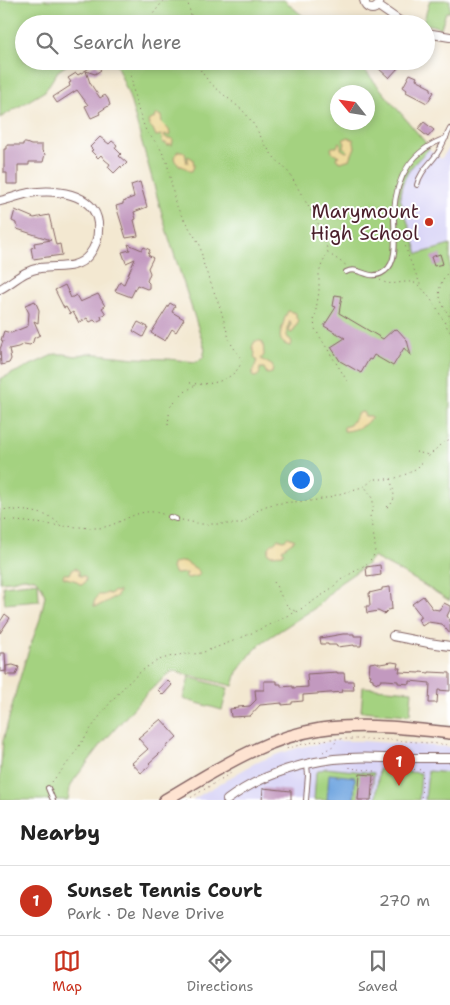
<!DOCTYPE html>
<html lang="en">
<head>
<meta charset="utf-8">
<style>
  :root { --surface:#fff; --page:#f6f6f6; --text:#222; --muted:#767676; --line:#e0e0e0; --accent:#c8321e }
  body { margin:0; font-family:"Shantell Sans",sans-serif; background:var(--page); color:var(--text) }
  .compass { position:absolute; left:330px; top:85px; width:45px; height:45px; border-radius:50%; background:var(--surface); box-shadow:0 2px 8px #0003; rotate:300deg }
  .you { position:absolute; left:300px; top:479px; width:18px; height:18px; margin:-12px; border:4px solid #fff; border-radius:50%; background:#1a73e8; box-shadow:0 0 0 8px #1a73e833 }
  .badge { display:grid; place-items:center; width:32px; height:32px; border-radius:50%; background:var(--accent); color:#fff; font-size:16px; font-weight:700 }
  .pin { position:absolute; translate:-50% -41px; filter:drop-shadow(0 1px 2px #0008) }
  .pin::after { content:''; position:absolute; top:26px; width:18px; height:15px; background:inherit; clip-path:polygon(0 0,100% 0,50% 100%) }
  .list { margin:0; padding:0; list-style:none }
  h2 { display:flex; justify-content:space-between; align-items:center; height:65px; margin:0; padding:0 20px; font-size:21px }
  h2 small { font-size:16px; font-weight:400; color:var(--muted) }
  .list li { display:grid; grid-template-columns:32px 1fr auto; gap:15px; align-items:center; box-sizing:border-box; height:70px; padding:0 20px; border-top:1px solid var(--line) }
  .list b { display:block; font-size:19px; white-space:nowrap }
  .list p { margin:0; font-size:16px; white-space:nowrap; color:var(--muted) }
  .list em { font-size:16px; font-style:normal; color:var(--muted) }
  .icon { flex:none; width:28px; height:28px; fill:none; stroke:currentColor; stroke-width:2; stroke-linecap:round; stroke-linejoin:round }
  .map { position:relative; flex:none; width:450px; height:800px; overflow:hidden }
  .search { position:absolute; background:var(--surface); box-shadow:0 2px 8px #0003; left:15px; right:15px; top:15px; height:55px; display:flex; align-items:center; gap:12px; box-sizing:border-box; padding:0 18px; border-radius:28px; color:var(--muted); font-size:19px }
  .sheet { height:135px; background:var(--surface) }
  nav { display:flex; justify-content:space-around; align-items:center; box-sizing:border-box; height:70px; border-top:1px solid var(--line); background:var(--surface); font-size:14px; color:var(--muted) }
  nav a { display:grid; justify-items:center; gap:2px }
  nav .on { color:var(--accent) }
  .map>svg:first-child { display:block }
</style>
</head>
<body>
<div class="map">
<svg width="450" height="800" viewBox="0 0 450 800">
  <rect width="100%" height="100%" fill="#fff"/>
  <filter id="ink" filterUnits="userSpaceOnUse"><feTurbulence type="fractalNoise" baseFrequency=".02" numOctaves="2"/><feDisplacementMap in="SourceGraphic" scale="10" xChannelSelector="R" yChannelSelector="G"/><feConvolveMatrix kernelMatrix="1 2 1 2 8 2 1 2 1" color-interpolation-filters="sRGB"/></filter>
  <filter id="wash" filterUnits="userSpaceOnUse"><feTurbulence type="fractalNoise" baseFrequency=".0096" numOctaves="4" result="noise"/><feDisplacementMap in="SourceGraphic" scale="20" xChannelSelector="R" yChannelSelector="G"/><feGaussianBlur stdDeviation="1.12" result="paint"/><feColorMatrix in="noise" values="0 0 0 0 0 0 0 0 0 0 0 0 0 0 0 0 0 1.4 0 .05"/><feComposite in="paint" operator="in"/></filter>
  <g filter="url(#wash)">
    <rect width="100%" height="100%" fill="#f3e8d1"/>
    <path fill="#dad6f7" d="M450,147V245L418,254L400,198L402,184L407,173L413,165L429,149L441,159Z
      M332,741H360L450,747V800H192L255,763L278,754L301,747Z"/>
    <path fill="#a4d280" stroke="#777856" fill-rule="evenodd" d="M0,0H284L298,12L314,24H24V61H73L58,71L45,91L0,118Z
      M430,0H450V12H446L441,28L423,23Z
      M115,61H357L425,142L429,149C414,163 401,176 400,198L418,254L450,245V601L414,579L373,557L365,566L340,583L315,608L264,641L251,654L237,672L233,686L172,671L145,695L101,745L74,780L70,788L68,800H0V777L3,741L16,691L25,661L40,619L45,596L41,585L35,579L23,578L11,581L0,582V379L55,354H64L76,356L88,353L135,358L169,359L196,362L203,358L205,349L167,232L129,96ZM338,92H368V122H338Z
      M38,582L39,601L5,604L3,586Z
      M189,677L228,688L222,710L183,699Z
      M363,687L412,691L410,715L361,711Z
      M326,768L374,773L371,800H314L316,772Z
      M379,769L421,773L419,800H376Z
      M428,771L450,773V800H425Z"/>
    <path fill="#eeda9e" stroke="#9c7c64" d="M157,114L161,116L162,123L169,130L170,135L169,136L165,134L164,136L168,139L172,138L173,141L172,145L169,144L167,146L166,143H163L161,135L156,136L153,129L149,125L148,121L155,118Z
      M349,137L351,139H353L355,147L350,159L341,162L337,160L336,157L339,156L332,152L331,148L333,147H337L339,142L341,143V149L346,152L348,151L344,147L345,143L343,140L344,139Z
      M178,151H182L185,153L187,163H188V156L193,159L194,166L192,171H189C185,165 175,167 174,157Z
      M288,311L296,313V318L299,321L292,333L289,332L291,325L290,321L287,329V337L291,340L292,343L290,346C279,343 279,337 282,327C284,321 285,316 288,311Z
      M255,341H261L263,343L264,355L261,359L273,366L272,373L267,374L264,368H260C259,373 261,375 255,377L252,376C252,370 256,365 257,360L254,358L255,353L252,347Z
      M363,412L365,416H371V419C369,420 367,422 365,424C360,428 351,431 344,431V427L350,425L358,413Z
      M288,537L295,540L282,549L284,552L283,554L271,555L268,553C268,545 273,544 278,539L284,540Z
      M184,561L198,570L200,574L198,576L188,578L185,576L187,574V573L175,574L172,568L174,563Z
      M75,568L79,571V575L81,576H84L86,578L85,582L82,585L78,583L77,581L63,577L64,574H70L72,570Z
      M114,591L115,592L119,591L117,596L98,606H94V602L98,595H103L107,593L110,594Z"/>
    <path fill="#74a8e1" stroke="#5f6486" d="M329,774L355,777L354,800H327Z"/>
    <g id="blocks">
      <path fill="#c299bf" d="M375,61H393L399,67L389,78L377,67L379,65Z
        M96,64L101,70L95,74L86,71L90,83L100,98L105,95L108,99L110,105L99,112L100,114L91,118L85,106L88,105L77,90L57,103L53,97L70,86L69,83L71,82L68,78L76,73L78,75Z
        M410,74L417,77L416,79L424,83L423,84L431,88V90L434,92L427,103L406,92L407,90L403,87Z
        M424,122L434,130L428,137L418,129Z
        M100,137L109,144L112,141L117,145L115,148L121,154L119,156L127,163L122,168L121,166L114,173L108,167L110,164L105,160L101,155L98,158L91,151L93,150L90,147Z
        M23,143H26L31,145H42V151L45,154L43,162H29V165H18V184H7V173H4V149H7V145H23Z
        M140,182L147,207L134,212L136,219L134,220L138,236L126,238L116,206L123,204V202L126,201V200L134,197L131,185Z
        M15,210L34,218L49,215L56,245L60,244L62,255L33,259L31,248L35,247L34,243L51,240L17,229L18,226L16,225V223L12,221Z
        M128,244L142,250L144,247L150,250L148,255L153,258L148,268L150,273L147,281L149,283V288L147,289L137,285L131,297L115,291L120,282L124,284L135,259L126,263L122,252L130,250Z
        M440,254L443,264L434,266L431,257Z
        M65,285L71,298L76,295L80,302L98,294L105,306L102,308L106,314L101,316L102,319L96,322L94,320L90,322L87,318L79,323L73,312L70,314L66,307L64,308L55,290Z
        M335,295L342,296L339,313L383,339L394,329L395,330L397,329L407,340L411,356L404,348L393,366L374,355L371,360L369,359L361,373L340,361L331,347L345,338L324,326L336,307L333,306Z
        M35,301L39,310L38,323L34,321L40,335L34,338L33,342L30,345L24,344L18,347L9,349L11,359L9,363L1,365L0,349L3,341L1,340L4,331L11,333L28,326L29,313L25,305Z
        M170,303L175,306L172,312L184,319L176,332L172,329L165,341L151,333Z
        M138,322L148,327L143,337L133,331Z
        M380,565L381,575L367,577L366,567Z
        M390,587L392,609L388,610L384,614L378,611L367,613L366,606H370L369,593L382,590V588Z
        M423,596L433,609L439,610L444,603L450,606V610L447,616L450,620V634L442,624L428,622L422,626L418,619L422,617L412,604Z
        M5,614L10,618L0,633V622Z
        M343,634H354V636H362L361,646H354V645L337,647L336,645H328V644H321L320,638Z
        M0,653H5L6,671V666L13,665L19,667L16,675H6V671L0,672Z
        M376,662L380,664L392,662L398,663L397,668H400L399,672L420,673V672L429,673V672L450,673V691L438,690L437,703H429L430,683L410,681V684L398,683V681L386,680H381L380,682L378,683L375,682L373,681V679L370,678L371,675L369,674L370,663Z
        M337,672V673H344L345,681H353L354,690H342L343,692L303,695V701L292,702V704L282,705V703L260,705L250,716L231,717L230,709L238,708V707L250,706L256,700L255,690H264V681H277V684H281V687L293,686V688L308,687L307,674Z
        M167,680L172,685L163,695L158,690Z
        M161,719L177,737L168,745L167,747L149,763L151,765L141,773L132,763L148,749L138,738Z
        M360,774L373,775L371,800H358Z
        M263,788L291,791V800H262Z"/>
    </g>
  </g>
  <g filter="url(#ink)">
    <use href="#blocks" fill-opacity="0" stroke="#856565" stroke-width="1"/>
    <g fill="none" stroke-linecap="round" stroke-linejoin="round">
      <defs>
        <path id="service" d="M417,185C420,172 429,165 437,154C442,146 446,137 450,129
          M346,272C360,265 369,283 385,271C400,261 393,228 394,212C396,177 412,150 446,138
          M170,517L176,519
          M48,788L53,800
          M306,800L308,775L307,765"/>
        <path id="minor" d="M364,0L366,6C370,10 374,10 378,6L380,0
          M378,6L404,24
          M426,33L450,37
          M0,201C10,199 19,195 29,193C53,189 94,192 98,223C99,234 97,245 89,255C76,271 57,265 40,268C22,271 14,282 0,289
          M393,636L429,643L450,646
          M227,800C258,777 296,764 334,759C351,757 367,757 384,758C406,758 428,758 450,758"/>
        <path id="secondary" d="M165,800C214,771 263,738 321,729C363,723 408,728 450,733"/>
      </defs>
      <use href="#service" stroke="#856565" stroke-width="6"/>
      <use href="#minor" stroke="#856565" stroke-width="10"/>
      <use href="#secondary" stroke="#856565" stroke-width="14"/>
      <path stroke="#856565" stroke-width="1" stroke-dasharray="1 4" stroke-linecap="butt" d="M187,0L191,15L195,24
        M143,24L153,14L164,0
        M190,24V17
        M129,61L134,94L138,109L146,131L159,146L167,162L175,202L180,213L200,245L204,266L220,307L230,342L242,360C237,381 205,388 187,382
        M196,61C205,84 226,95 243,111C256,124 262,142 273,156C279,163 286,168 291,176L323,232L328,253L322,264L319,273V292L314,321L315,329L348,382
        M401,232L409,258L421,286
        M328,253L347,266
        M450,270C434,288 438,299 450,317
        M380,280C390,287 400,281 411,282C426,284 442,319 450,332
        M168,425L170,406L183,393L197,384
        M416,452L429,455
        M387,507C399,500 392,490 391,479
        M0,509C20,511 47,509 61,526
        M0,520C27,521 53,526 80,527C87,528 93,528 99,528C124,525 138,504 165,515
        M182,520L201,524H240C250,519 256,509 266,506C280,502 295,502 309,501C324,500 344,492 359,488L365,486L374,479H393L409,473L418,467L440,445L450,439
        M274,582C280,592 284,607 295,611
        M301,609L327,592L342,579L365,565L373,557L375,550V543L370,517L373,507V498L365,487
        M282,750L303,744L329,739H362L395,740L450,745
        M323,752L333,746L337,740
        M408,765V769L423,770L421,800
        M350,767V768L375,771L372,800
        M52,782C57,775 64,768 69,761C93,726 116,687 153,663C162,658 175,655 186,654C191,654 196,654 201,653C220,646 240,639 258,630C272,624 285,616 300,610
        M187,800L231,773"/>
      <use href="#service" stroke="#fff" stroke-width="4"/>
      <use href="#minor" stroke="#fff" stroke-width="8"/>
      <use href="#secondary" stroke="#fee3d1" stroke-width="11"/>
    </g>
  </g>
  <circle fill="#c8321e" stroke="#fff" stroke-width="2" cx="429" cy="222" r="5"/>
  <g text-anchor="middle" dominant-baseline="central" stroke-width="4" stroke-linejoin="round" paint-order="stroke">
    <g font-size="19" fill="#4a1f2b" stroke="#fff" text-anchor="end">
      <text x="419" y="211">Marymount<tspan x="419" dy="22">High School</tspan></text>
    </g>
  </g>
</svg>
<svg class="compass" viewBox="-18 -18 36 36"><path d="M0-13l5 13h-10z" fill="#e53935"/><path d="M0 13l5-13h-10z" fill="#767676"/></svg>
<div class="you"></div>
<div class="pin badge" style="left:399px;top:786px">1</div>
<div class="search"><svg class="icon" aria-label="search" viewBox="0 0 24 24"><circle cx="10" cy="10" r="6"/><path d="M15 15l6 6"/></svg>Search here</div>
</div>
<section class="sheet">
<h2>Nearby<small></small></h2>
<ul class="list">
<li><span class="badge">1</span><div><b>Sunset Tennis Court</b><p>Park · De Neve Drive</p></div><em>270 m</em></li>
</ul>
</section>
<nav>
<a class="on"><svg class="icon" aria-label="map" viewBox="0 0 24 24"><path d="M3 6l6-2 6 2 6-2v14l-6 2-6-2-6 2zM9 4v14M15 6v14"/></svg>Map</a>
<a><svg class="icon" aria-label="directions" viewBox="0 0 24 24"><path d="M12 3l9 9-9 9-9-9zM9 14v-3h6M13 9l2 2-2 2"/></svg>Directions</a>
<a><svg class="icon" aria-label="saved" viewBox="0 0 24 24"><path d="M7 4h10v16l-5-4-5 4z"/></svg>Saved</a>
</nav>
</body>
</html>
